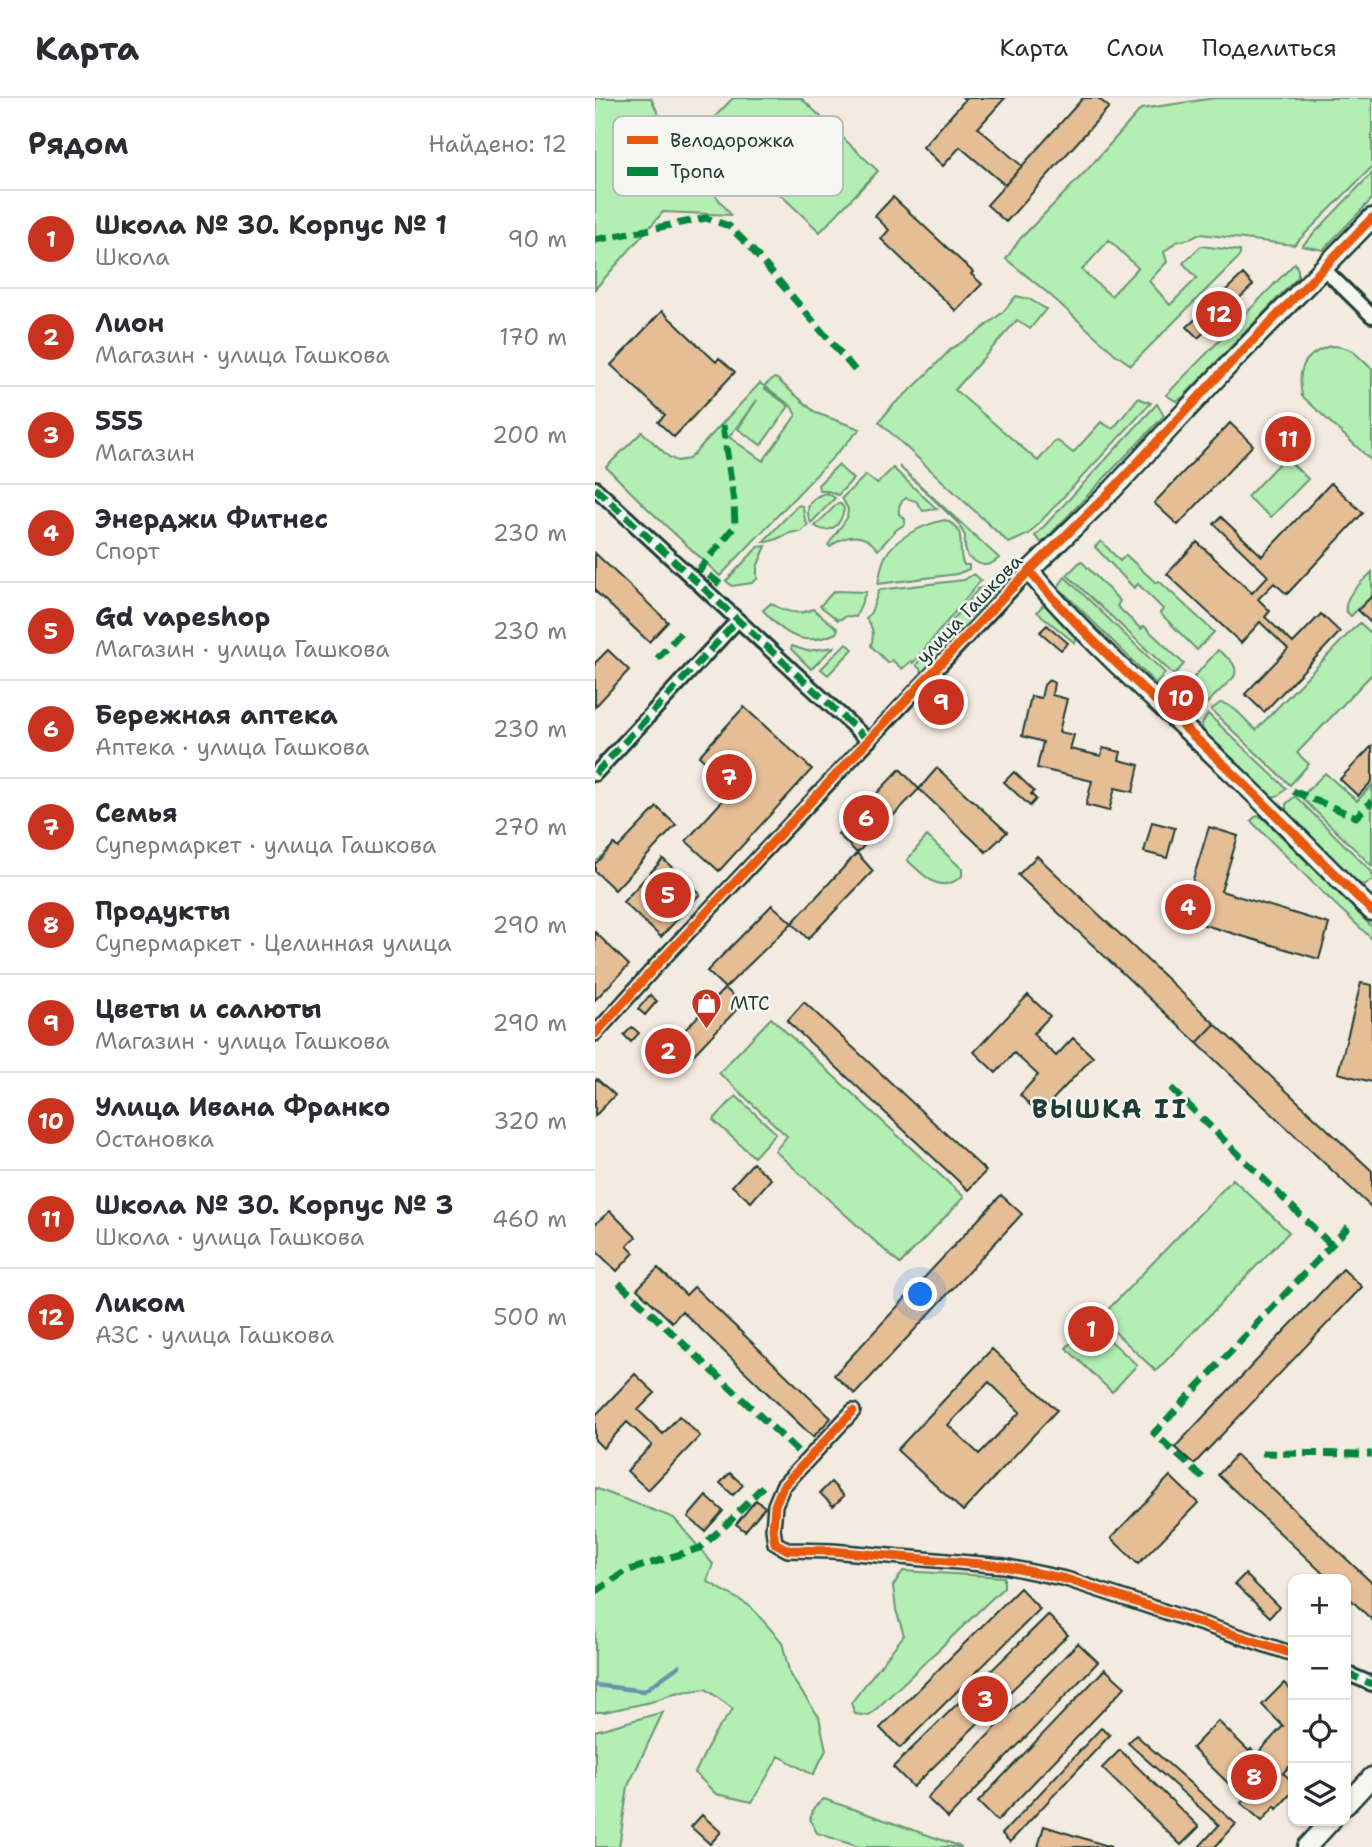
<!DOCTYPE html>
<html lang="ru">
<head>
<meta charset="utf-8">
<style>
  :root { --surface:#fff; --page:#f2f2f3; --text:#2b2b33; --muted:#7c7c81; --line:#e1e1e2; --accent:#c8321e }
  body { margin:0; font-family:"Shantell Sans",sans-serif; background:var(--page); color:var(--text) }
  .controls { position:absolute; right:21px; bottom:21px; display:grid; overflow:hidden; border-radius:14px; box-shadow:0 2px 5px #0004 }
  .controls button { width:63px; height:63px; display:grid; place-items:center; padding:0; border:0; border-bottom:2px solid var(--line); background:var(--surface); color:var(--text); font:35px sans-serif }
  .you { position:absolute; left:326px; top:1197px; width:24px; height:24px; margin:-18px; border:5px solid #fff; border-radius:50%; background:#1a73e8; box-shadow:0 0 0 10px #1a73e833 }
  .badge { display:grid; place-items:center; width:46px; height:46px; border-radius:50%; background:var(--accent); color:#fff; font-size:23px; font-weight:700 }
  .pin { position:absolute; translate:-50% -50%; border:4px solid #fff; box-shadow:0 2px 7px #0006 }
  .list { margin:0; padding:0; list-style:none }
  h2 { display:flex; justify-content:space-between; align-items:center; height:91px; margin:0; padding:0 28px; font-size:30px }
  h2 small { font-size:23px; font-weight:400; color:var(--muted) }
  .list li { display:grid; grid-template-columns:46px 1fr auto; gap:21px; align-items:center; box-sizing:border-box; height:98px; padding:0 28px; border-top:2px solid var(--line) }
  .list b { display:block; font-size:26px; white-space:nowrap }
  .list p { margin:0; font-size:23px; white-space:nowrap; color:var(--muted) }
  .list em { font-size:23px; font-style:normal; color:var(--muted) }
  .icon { flex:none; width:38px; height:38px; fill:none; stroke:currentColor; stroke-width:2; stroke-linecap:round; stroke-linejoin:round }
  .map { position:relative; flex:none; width:777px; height:1749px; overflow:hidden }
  header { display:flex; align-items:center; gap:42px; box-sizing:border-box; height:98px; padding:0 35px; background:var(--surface); border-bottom:2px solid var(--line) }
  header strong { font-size:33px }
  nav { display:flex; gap:38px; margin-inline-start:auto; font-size:24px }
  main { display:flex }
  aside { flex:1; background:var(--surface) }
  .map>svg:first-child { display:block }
</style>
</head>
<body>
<header>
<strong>Карта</strong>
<nav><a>Карта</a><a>Слои</a><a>Поделиться</a></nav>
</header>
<main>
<aside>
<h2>Рядом<small>Найдено: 12</small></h2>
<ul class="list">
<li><span class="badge">1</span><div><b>Школа № 30. Корпус № 1</b><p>Школа</p></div><em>90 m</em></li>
<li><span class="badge">2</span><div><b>Лион</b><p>Магазин · улица Гашкова</p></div><em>170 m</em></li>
<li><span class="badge">3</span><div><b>555</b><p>Магазин</p></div><em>200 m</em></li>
<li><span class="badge">4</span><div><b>Энерджи Фитнес</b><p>Спорт</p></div><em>230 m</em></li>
<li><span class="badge">5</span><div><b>Gd vapeshop</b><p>Магазин · улица Гашкова</p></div><em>230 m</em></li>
<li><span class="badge">6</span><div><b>Бережная аптека</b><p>Аптека · улица Гашкова</p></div><em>230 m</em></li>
<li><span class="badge">7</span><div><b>Семья</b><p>Супермаркет · улица Гашкова</p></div><em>270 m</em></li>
<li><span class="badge">8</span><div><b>Продукты</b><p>Супермаркет · Целинная улица</p></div><em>290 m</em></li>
<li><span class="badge">9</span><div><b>Цветы и салюты</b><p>Магазин · улица Гашкова</p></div><em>290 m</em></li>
<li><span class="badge">10</span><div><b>Улица Ивана Франко</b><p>Остановка</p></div><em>320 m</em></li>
<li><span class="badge">11</span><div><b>Школа № 30. Корпус № 3</b><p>Школа · улица Гашкова</p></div><em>460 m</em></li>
<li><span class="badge">12</span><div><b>Ликом</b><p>АЗС · улица Гашкова</p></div><em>500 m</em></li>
</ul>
</aside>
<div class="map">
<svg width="777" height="1749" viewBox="0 0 777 1749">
  <rect width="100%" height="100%" fill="#f3ebe0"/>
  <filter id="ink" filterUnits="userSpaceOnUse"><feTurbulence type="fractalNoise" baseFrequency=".0143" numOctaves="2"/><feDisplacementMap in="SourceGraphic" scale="14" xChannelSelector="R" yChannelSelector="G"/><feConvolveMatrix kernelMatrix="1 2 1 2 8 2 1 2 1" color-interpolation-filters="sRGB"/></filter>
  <g filter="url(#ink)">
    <path fill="#b3eeb3" stroke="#699674" stroke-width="2" fill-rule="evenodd" d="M0,0H56L73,37L136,117L68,114L0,191Z
      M138,0H206L283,73L225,134L112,27Z
      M620,0H777V69L699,147L605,136L595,141L581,144L569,154L572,164L554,183L575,207L602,180L588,165L606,148L645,153V157L642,161L536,267L520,256L454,196L411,161L425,141L493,71L546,11ZM514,142L543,170L516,198L487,172Z
      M777,75V101L728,152L707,148Z
      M700,165L703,172V179L587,300L581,303L571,297Z
      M421,198L434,201L451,211L435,231L422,222L360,292L443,363L459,344L463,343L478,355L506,324L518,331L543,300L556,305L434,436L414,445L284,324L297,308L321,287L356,251L383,234L408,214Z
      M735,248C758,248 761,257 777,271V363L707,298C702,271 708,257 735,248Z
      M179,280L182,281L221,315L265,331L125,478L52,410L11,369L47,334L74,359L82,363L94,361L165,285L169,288ZM171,289L196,308L201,317L168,363L134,339L162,302L143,331L166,347L194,308L170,291Z
      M562,306L569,318L447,445L440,438Z
      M690,359L713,381L676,419L652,399Z
      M243,367L258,381L243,397L233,393H225L223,387Z
      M304,368L404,460C392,471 386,468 373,459L370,450V438L363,425Z
      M298,370L342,411L328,413L321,403L311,400C305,404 303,408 304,416L310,421V426L301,432L283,452C270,434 251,435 235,449L233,447L252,420L253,411L247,400L271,377L282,386Z
      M232,395L240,400L216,425C208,410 216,398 232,395Z
      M243,405L247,407L249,411C246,427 235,438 220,428Z
      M205,407L208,409L210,422L213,427L206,434C191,432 182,445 168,444L202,408Z
      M350,422C375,432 360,450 369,467H374V471L362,476L283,486C285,477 286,467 290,459C300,439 330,426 350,422Z
      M506,443L525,463L531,457L561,485L564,483L619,534L602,552L565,515L568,511L543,486L539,490L500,449Z
      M171,448L162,469V481L157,485L137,488L131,483L163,449Z
      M486,463L525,503L522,508L546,531L549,528L589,566L579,577L472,477Z
      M777,474V498L756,518L751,513C749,497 766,485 777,474Z
      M379,476L386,482L318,565L316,563L307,571L297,562L293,565L276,548C279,537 279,530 271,521L276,514L284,492L369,482Z
      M470,479L570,575L561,586L463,489Z
      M400,487L402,493L328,574L321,567L383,491Z
      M239,493L271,494L261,519L252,518L243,522L225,508Z
      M176,505C189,514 203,518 218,511L243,531L241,535C209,550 189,537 168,512Z
      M449,506L482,538L480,545L442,514Z
      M765,525L775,534L777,533V576L702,655L714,666L695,687L616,612L625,605C640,606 650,623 661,632L758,531Z
      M251,545L258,551L233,577L226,571Z
      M197,548L212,553L239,549L216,571L196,551Z
      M623,552C631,559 645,566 639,579L610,607L591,588Z
      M613,616L691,690C686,696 683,700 675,698L610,635C604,628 608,623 613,616Z
      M730,675L762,703L777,687V768L706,699Z
      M700,698L777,774V782C772,786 768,788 762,785L691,714V706Z
      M660,719L664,718L669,721L713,765L712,767H715L777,829V841L721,788L656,723Z
      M332,738L367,771V778C344,798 329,777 312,762Z
      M176,920L369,1099L305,1166L180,1053L192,1038L124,975Z
      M141,998L181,1035L159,1059L118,1022Z
      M638,1081L694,1134L561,1273L505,1220Z
      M495,1224L542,1267L517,1294L471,1250Z
      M0,1390L79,1420L118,1466L112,1483L155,1508L187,1544L195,1577L224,1619L231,1652L218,1677L184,1658L157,1704L121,1696L100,1675L119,1636L138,1611L111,1591L80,1595L56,1604L9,1614H0Z
      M308,1473L409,1479V1489L274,1618L260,1616L256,1605L309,1537L301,1512L298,1488Z
      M68,1614L33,1688L24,1749H0V1633Z
      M229,1701L367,1749H264L222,1735L215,1722L219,1709Z"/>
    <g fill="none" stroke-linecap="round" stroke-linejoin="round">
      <path stroke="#6b94ab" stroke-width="4.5" d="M0,1587L49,1593L84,1568"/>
    </g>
    <path fill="#e6be96" stroke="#1f3d34" stroke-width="2" fill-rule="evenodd" d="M368,0H410L383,30L427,68L410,87L365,49L348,68L328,49L370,2Z
      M488,0H503L514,9L411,124L392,107Z
      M298,99L378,174L376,176L387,186L361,213L286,141L294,132L280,118Z
      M648,176L658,187L603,240L592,229Z
      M67,213L121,264L124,260L140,274L79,339L63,324L70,317L16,267Z
      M635,325L658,347L583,427L559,405Z
      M736,385L768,415L692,496L679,485L663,501L675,513L670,519L698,545L726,516L745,534L669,614L650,596L693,551L665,524L646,545L572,476L602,444L657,495L673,478L619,426L626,419L667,458Z
      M0,455L73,524L54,544L0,493Z
      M777,498V526L763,512Z
      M452,527L473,545L466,552L445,534Z
      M13,552L34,572L0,609V565Z
      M454,582L459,585L457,597L472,601L464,634L479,637L475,651L506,658L508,650L526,654L524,662L544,667L538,694L520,690L514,713L491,707L497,683L442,670L448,644L427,638L436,598L446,600L449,587Z
      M347,597L352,602L343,612L337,607Z
      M149,609L217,671L124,773L91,743L139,690L104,658Z
      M777,648V683L763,698L745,681Z
      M342,670L412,734L391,754L324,691Z
      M305,671L324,691L262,755L243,736Z
      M419,674L439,693L436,696L441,701L435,708L409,684Z
      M62,709L81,727L20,792L0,773V766L19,746L23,750Z
      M557,724L580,730L572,760L549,754Z
      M614,729L643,738L626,793L734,826L724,861L586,820Z
      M262,755L278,773L213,841L197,825Z
      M442,758L620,926L602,945L423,777Z
      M68,761L105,796L66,839L28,804Z
      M177,807L197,825L130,890L112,873Z
      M0,834L34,867L0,902Z
      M766,885L777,887V984L743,975Z
      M130,890L147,906L81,975L64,959Z
      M55,897L62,903L50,917L43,911Z
      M433,897L455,918L438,936L461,958L478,940L498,959L444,1016L425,997L443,977L419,955L401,975L379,954Z
      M209,904L391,1073L373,1092L192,923Z
      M620,926L777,1073V1110L602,945Z
      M37,929L44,935L36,944L29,937Z
      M2,981L20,997L0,1018V983Z
      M158,1065L176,1081L156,1104L137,1088Z
      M406,1097L427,1116L260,1296L239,1277Z
      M15,1113L41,1139L32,1148L39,1155L22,1173L0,1152V1126Z
      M63,1170L91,1197L99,1189L236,1320L218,1339L87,1213L77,1224L42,1191Z
      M748,1171L767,1189L599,1366L580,1349Z
      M397,1251L462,1312L368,1413L302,1352ZM394,1284L425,1314L384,1356L353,1327Z
      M40,1276L60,1295L43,1312L68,1336L84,1318L105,1338L53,1392L32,1373L57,1347L32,1324L8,1350L0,1342V1318Z
      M641,1357L777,1485V1522L751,1497V1481H734L623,1377Z
      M135,1375L148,1387L138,1397L125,1385Z
      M575,1378L603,1405L543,1466L516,1440Z
      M236,1384L249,1398L238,1408L225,1395Z
      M111,1398L128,1413L110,1433L93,1419Z
      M161,1402L170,1409L150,1433L141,1426Z
      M650,1476L684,1509L675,1519L640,1486Z
      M425,1490L445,1511L305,1650L285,1630Z
      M453,1517L473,1537L318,1689L298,1669Z
      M483,1545L503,1564L353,1720L332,1700Z
      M510,1571L530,1589L402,1723L383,1704Z
      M689,1585L695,1591L698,1587V1665L688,1675L698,1684V1693L682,1711L680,1708L667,1723L646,1705L659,1691L643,1676L688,1628L667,1607Z
      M623,1623L654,1653L656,1651L661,1656L634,1686L597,1650Z
      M506,1630L515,1637L415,1744L407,1736Z
      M541,1637L641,1726L620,1749H604L624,1727L533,1645Z
      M525,1652L604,1729L586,1747L507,1670Z
      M107,1717L126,1734L115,1746L96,1729Z
      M449,1728L516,1749H443Z"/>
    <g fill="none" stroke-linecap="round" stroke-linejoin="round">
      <defs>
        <path id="street" d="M728,170L777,218
          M0,390L274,643
          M0,676L143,522
          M0,936L61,868L434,473
          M258,1313L188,1388L180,1407L178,1431L180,1445L193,1452L237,1453L409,1468L471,1481L698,1556
          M751,1575L777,1586"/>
        <path id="secondary" d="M777,120L627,274L518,391L434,473C492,542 561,602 626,664C678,712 726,764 777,813
          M751,1707L777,1679
          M712,1749L736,1723"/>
      </defs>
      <use href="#street" stroke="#1f3d34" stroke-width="18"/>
      <use href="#secondary" stroke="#1f3d34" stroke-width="23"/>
      <use href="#street" stroke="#f6f6f2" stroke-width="12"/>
      <use href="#secondary" stroke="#f6f6f2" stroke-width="18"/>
      <path stroke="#00873e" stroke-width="7" stroke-dasharray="14 7" stroke-linecap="butt" d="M0,142L111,120L134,128L154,148L264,277
        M0,390L274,643
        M125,486L105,470L140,428L139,404L127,321
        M62,561L89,531
        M0,676L143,522
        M698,693L761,719L777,703
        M576,990L736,1147
        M24,1185L213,1363
        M667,1355L777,1356
        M608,1380L559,1335L757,1125
        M0,1494L31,1473L105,1450L133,1425L169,1387
        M751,1575L777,1586"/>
      <defs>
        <path id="cycleway" d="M434,473C492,542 561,602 626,664C678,712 726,764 777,813
          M0,936L61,868L412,495L518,391L627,274L777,120
          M258,1313L188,1388L180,1407L178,1431L180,1445L193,1452L237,1453L409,1468L471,1481L698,1556"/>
      </defs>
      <use href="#cycleway" stroke="#f6f6f2" stroke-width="13"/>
      <use href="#cycleway" stroke="#e8590c" stroke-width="9"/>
    </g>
  </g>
  <defs>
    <symbol id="shop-pin" viewBox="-11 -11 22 30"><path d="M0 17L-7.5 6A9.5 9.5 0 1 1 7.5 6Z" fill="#c8321e" stroke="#f6f6f2"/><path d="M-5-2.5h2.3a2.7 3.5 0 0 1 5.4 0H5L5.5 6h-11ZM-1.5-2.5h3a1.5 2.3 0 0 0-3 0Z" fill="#fff"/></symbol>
  </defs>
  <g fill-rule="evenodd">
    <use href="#shop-pin" x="94" y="888" width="35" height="47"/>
  </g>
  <g text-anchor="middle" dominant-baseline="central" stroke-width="5" stroke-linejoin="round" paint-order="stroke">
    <g font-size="19" fill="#1f3d34" stroke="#f6f6f2">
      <text transform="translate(374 511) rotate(-46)">улица Гашкова</text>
    </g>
    <g font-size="19" fill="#1f3d34" stroke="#f6f6f2" text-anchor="start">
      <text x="135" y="905">МТС</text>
    </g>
    <g font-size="26" font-weight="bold" letter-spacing="2" fill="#1f3d34" stroke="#f6f6f2">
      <text x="515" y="1010">ВЫШКА II</text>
    </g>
  </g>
  <rect x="18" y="18" width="230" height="80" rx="10" fill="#f6f6f2" stroke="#b6beb9" stroke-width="2"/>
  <rect x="32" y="38" width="31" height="8" fill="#e8590c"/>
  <rect x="32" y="69" width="31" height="9" fill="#00873e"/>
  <g font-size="19" fill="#1f3d34">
    <text x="75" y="49">Велодорожка</text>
    <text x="75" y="80">Тропа</text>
  </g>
</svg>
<div class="controls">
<button>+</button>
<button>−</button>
<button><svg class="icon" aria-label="locate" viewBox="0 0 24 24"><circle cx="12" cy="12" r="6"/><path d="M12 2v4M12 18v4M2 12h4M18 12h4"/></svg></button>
<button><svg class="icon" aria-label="layers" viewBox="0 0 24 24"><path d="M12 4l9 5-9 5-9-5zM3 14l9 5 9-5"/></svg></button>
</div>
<div class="you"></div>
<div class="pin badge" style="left:496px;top:1231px">1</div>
<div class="pin badge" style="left:73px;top:953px">2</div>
<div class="pin badge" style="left:390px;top:1601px">3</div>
<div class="pin badge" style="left:593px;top:809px">4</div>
<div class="pin badge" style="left:73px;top:797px">5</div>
<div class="pin badge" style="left:271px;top:720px">6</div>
<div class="pin badge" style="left:134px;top:679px">7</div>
<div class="pin badge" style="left:659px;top:1679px">8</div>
<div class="pin badge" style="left:346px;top:604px">9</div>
<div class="pin badge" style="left:586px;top:600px">10</div>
<div class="pin badge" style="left:693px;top:341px">11</div>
<div class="pin badge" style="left:624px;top:216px">12</div>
</div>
</main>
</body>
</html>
